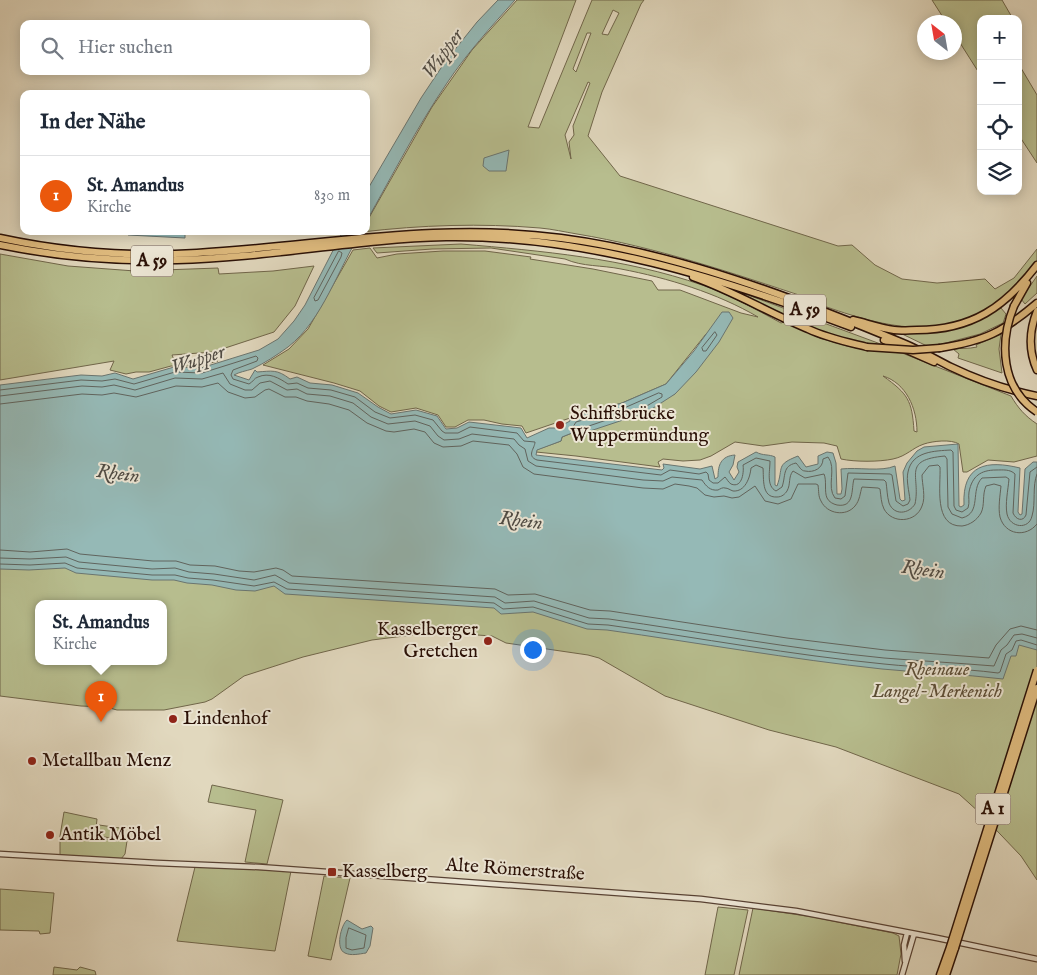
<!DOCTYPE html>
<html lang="de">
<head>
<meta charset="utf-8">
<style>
  :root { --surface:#fff; --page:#f6f6f7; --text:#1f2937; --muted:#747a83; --line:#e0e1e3; --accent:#ea580c }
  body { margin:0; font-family:"IM FELL English",serif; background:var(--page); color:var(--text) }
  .controls { position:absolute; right:15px; top:15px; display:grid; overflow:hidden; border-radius:10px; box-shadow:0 2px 12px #0003 }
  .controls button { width:45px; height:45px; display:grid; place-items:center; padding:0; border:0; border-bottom:1px solid var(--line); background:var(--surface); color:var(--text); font:25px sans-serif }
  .compass { position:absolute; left:917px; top:15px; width:45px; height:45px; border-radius:50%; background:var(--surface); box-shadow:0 2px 12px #0003; rotate:329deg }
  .you { position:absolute; left:532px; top:649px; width:18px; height:18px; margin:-12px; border:4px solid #fff; border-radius:50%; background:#1a73e8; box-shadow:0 0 0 8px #1a73e833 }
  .badge { display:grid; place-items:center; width:32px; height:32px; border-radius:50%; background:var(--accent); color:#fff; font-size:16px; font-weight:700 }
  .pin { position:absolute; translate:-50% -41px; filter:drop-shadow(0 1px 2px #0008) }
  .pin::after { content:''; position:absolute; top:26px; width:18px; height:15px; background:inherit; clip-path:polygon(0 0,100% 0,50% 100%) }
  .popup { position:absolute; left:35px; top:600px; width:132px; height:65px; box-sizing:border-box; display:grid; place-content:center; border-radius:10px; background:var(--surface); filter:drop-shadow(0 1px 4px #0005); font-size:16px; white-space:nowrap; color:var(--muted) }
  .popup b { font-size:19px; color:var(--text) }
  .popup::after { content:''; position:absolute; left:50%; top:100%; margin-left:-10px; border:10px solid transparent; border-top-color:var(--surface) }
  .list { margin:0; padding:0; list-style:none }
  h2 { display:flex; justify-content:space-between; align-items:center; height:65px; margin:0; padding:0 20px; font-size:21px }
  h2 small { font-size:16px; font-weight:400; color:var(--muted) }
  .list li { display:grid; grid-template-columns:32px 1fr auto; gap:15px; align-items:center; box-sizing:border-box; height:80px; padding:0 20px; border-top:1px solid var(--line) }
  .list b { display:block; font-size:19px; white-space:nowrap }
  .list p { margin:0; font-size:16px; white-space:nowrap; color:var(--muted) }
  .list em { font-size:16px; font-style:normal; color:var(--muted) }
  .icon { flex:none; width:28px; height:28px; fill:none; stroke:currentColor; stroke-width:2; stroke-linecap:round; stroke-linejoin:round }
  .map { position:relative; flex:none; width:1037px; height:975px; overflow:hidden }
  .search { position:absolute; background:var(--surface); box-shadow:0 2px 12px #0003; left:20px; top:20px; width:350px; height:55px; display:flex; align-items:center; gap:12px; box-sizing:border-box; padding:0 18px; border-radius:10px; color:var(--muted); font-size:19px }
  .panel { position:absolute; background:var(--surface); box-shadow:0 2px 12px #0003; left:20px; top:90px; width:350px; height:145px; border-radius:10px }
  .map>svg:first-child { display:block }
</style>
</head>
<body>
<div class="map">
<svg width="1037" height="975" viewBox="0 0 1037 975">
  <rect width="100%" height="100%" fill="#e1d8be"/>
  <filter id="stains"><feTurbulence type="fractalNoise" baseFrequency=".004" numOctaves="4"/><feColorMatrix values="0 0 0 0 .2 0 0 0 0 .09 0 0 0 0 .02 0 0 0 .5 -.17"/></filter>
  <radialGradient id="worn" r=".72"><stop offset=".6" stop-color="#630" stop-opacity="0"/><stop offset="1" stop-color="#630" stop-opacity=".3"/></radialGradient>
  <path fill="#b7bd8e" stroke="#70664a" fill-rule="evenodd" d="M517,0H576L528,127L539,128L592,0H644L641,4L602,92L588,136L620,176L838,246L852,245L875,265L902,279L937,283L985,279L995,289L1014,278L1037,249V261C1027,274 1017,288 1004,298C942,348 874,324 807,300L808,298C732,273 656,247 577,234C565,232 552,229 540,228C481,223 421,225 362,232L366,231V223L432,107L472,50ZM613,10L619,13L608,35L602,34ZM587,33H591L576,72L573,69ZM588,82L590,83L573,126L574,135L569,142L571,159L565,135Z
    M932,0H1002L1013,19H981V76L955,35L954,22H946Z
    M1018,63L1037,95V163L1018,134Z
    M461,244C542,251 624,258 702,285C729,294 755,309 781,323L784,322L820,338L847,346L866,350L902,353L1011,396C1018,408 1025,416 1037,424V456L1014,462L988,460L967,472H963L959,444C951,439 933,441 924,444C912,448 907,456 893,459C879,462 855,462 841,459L837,446L824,443L792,442L763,446L735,442L711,456L700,460L683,461L663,459L658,462L660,467L576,456L536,452V450L561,441L562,437L572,433L675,394L706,334L666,384L622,403L576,416L526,433L522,426L502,424L484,420H468L455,427H446L438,415L416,408L391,412L379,406L360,391L334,383L263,365L289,349L308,329L353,250L370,248L377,258L397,254L443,251H485L531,257L530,259L593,269L652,281L658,290H680L741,313L758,317C717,293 668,278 621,269C602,265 583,267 565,259L491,248L432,249L377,253L373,248ZM883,376C906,383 917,408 917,432L914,431C912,400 908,394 883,376Z
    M0,254L68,266L135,271L218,268L219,274L273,271L314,266L295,306L274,332L213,352L172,355L175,362L207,357L218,361L198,366H171L149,372H136L126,374L110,370L114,361L0,380Z
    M1037,276V293L1025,304L1021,299Z
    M729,288L886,346C845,347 795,321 759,303C750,298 736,294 729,288Z
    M1001,308L1006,314L1003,323L980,334L942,344L927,346L898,332C942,334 962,328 1001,308Z
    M1001,334L999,349L1002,373L958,358L959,354L953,349C962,348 968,349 977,347L976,345Z
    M0,472L1037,596V880L1021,856L980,813L959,794L836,747L769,730L665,696L599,658L588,655L506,643L492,636L448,633L412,635L372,640L303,657L244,676L212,699L205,702L164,710H117L106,707L81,706L0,696ZM38,603H164V661H38Z
    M212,785L283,800L267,864L245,862L256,810L208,802Z
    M64,812L97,819L95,838L127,841L125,854L121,859L60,855V836Z
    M99,825L120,828L119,839L97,836Z
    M195,867L291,871L275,951L177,941Z
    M324,876L350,878L331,960L308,956Z
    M0,889L54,893L50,933L40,934L39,931L0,930Z
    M718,907L748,910L734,975H705Z
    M753,908L813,917L893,933L899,936L901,954L897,975H739Z
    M54,967L77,970L80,967L95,971L96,975H53Z"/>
  <path fill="#95b9b6" stroke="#6a7570" d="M498,0H515C491,27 467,53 447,83C417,127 392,176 366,222V192L421,98L445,62L477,22Z
    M509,150L506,171H489L483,166L484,158Z
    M128,231L185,233V238L128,235Z
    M343,231H362C338,268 323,320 288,347C277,355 265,363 252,369C246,371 239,372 234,375L249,380L255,370L257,372C272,371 277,369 290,379L297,377L310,383L332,385L358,393L378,407L391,414L416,410L437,416L446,429L457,428L469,422L521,428L527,438L549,428H557L570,421V418L622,403L666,384L694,351L722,312H729L733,318L719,342L696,372L675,394L647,412L575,436L572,433L562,437L561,441L537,450L536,455L662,470L664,468L663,464L700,469L712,466L715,479L718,477C718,465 721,456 735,455L733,465L729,472L734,480L739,472L737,467L738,462L756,452C763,456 769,454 775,457V485L777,486C784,467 775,465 798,456L806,467L818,464V456L827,452L833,453L836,463L837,494H841L842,489L841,469C858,467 881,472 895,466L900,499L902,501L905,500L903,472L907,463L917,451L924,447L958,444L959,506L961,507L964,505C962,464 987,460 1020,468L1018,512L1020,515L1022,514L1025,469L1033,462H1037V650L1019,645L1016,656H1011L1003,679C963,674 922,673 882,669C790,659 699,643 607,630L587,629L533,612L501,614L494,608L285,594L274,586L255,591L236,590L212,585L187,583L174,580H152L76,573L65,568L29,570L0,569V385L81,375L102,376L115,373L133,379L174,367L201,368L259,350L278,339L294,321L305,305Z
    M347,920L362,929L371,926L373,928L370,946L366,953C359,954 351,956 345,953C335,949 341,925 347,920Z"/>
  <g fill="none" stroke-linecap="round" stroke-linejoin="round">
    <path stroke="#60645e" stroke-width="1" d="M339,251L342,253L341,257L318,300L315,301L314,298Z
      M715,332L717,335L706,351H703L702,348Z
      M0,390L81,380L102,381L115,379L134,384L175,372L202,373L256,356L258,358L257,361L233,370L231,375L233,379L249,384C253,382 254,378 258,377C269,372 279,378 288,384L297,383L308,388L331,390L355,397L375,412L390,418L415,415L433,420L442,431L445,433H458L470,427L517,433L524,441L535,442C535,448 526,456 537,460L661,475L670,470L699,474L706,472L708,474L709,480L713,483H718L725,477C727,479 728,482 731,484C743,489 744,470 743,465L756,458L770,461C770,471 766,486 776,491L782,487C786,476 782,466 796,463C799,466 801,471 805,471C814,473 823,468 823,459L828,457C837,468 826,487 835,498L841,499L845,496L848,473L890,474L892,475L896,501L903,506L908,504L910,500C909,491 906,480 908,472C912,451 935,451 951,450L953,452L954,506L956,510L962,512L968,508C970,502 968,497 969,492C972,476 981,470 996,470C1003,470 1010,469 1015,474L1013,513C1016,520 1023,522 1026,515L1030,472L1037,467
      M659,393L662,394V397L645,407L577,430L573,427L576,422L624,408Z
      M0,396L82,386L102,387L114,385L135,390L175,378L202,379L223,373L230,384L245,390H252L260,383L270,381L287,390L297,389L307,394L330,396L353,403L371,417L388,424L415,421L430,426L438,436L444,440L459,439L472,434L514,439L519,445L525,449L528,461L536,466L643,480L663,481L672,477L702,480C706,486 710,491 718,490C720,489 723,487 725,488C728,488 730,490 733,491C745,492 750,478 751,468L756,465L763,468C764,478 761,498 777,497C782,497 785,494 787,491C791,484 788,477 793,471L805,478L824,474C827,481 824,491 827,498C829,502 833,504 837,505C855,508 851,489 854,479L884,480L886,482C887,488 887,496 889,503C894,516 909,514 915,504C921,476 901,460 945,456L947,459L948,507L952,514L962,518C982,513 970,490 982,478L1006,477L1009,479C1008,490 1005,504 1007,514C1010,528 1029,530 1032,516C1036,503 1032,486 1037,474
      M0,404L82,394L102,395L114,393L136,397L176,386L202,387L218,383L228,392L245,398L255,397L265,390L269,389L285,397H296L307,401L329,404L349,410L367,423L386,431L394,432L414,429L425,432L434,443L443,447L461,446L473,441L509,445L517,454L523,467L534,474L643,488L663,489L675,484L689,486L697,488L705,495L714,497L724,496L732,498L739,497L755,486L765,501L778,504L791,499L798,484H816L818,485C819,491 818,496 821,501C827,514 846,517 855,506C860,500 860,493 862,487L878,488L880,489C881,496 881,503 884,509C892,524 916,523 922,506C926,497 922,484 922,475L929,466L938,465L940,467C941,485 933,527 962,526C970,525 977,520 981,513C985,505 982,495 986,486L994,484L1001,486C1000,496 998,508 1000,517C1005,535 1026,538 1037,524
      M0,550L30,552L67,549L80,554L153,561H176L190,565L215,566L239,571L254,572L276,568L283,570L292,576L495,589L508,595L535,594L590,610L610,611L787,638L885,650L989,658L996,645L1010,629L1021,626L1037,630
      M0,558L30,559L66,557L79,562L152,569L175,568L189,572L214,574L254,580L275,575L289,583L495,597L505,603L534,601L589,618L609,619C701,632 792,649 884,658C921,661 958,663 994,666L1001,650L1007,645L1014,635L1022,634L1037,638
      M0,564L30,565L65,563L77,568L152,575H175L188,578L213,580L254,586L274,582L287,589L494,603L503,609L533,607L588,624L608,625C700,638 792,655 884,664C922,668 960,668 998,673L1000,672L1006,654L1012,650L1016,641L1021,640L1037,645
      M349,928L366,935L364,948L352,950L346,948V938Z"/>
    <defs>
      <path id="minor" d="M0,854L157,863L259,867L701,899L796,911L937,938L1037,959
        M905,961L904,945L907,933
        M902,975L914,934"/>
      <path id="highway" d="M0,238C65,252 131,257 197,253C320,246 437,221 561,238C677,253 795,298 903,343C920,350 935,359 951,367C978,380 1007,390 1037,396
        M0,245C59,257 118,262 177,260C267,258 356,239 446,237C587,235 721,278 851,327
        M693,277C733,291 769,313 808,329C827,338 847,342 867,347
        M1014,306L1027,283
        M1037,311C1029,331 1028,350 1037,370
        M853,320C866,323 880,328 894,330C901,331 910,330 917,330C972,330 1005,307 1037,265
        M884,340L934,362
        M940,348C985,341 1003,332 1037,303
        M940,975L950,947
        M946,975L955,948"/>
    </defs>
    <use href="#minor" stroke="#584234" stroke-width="7"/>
    <use href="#highway" stroke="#2a1006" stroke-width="9"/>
    <use href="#minor" stroke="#ece6d5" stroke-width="4.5"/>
    <use href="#highway" stroke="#e0bc7f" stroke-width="6"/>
    <defs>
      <path id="highway-bridge" d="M1014,306C999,343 1001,388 1037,412
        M867,347L913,350L940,348
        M950,947L1037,670
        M955,948L1037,688"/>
    </defs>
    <use href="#highway-bridge" stroke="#2a1006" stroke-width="9" stroke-linecap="butt"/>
    <use href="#highway-bridge" stroke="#e0bc7f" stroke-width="6"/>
  </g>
  <g fill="#8f2418" stroke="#ece6d5" stroke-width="2">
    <circle cx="560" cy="425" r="5"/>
    <circle cx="488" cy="641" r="5"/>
    <circle cx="173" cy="719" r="5"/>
    <circle cx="32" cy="761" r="5"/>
    <circle cx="50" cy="835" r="5"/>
    <rect x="327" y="867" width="10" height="10" rx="2.5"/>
  </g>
  <g text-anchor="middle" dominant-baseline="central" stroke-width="4" stroke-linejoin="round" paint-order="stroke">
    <g fill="#ece6d5" stroke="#645044" stroke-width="1">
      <rect x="131" y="245.5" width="42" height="31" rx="4"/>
      <rect x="784" y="294.5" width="42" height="31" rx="4"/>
      <rect x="975.5" y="793.5" width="35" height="31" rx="4"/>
    </g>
    <g font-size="18" font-weight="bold" fill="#2a1006">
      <text x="152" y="261">A 59</text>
      <text x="805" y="310">A 59</text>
      <text x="993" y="809">A 1</text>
    </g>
    <g font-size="19" fill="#2a1006" stroke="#ece6d5" text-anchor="start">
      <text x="570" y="414">Schiffsbrücke<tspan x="570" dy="22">Wuppermündung</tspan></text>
      <text x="478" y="630" text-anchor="end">Kasselberger<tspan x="478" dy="22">Gretchen</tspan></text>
      <text x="183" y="719">Lindenhof</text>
      <text x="42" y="761">Metallbau Menz</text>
      <text x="60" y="835">Antik Möbel</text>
      <text x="342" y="872">Kasselberg</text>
    </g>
    <g font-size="19" font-style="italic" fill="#5b4d36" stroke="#ece6d5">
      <text x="937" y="670">Rheinaue<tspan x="937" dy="22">Langel-Merkenich</tspan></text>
    </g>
    <g font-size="19" fill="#2a1006" stroke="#ece6d5">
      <text transform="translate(515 870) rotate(4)">Alte Römerstraße</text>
    </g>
    <g font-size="20" font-style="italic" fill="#4f4b44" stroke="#ece6d5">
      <text transform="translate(443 54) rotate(-53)">Wupper</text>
      <text transform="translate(198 360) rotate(-18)">Wupper</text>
      <text transform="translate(118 474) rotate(7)">Rhein</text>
      <text transform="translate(521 521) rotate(7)">Rhein</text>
      <text transform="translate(923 570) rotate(8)">Rhein</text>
    </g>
  </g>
  <rect width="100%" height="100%" filter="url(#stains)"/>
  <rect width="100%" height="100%" fill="url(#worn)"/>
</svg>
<div class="controls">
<button>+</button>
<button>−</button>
<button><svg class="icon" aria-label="locate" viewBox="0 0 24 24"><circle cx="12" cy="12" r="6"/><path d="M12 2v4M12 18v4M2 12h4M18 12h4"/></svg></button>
<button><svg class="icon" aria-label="layers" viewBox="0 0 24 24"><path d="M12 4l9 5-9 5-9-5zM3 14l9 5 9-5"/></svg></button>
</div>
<svg class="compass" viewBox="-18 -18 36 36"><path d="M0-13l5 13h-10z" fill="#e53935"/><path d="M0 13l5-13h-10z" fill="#747a83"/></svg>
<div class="you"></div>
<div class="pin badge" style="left:101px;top:722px">1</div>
<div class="popup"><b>St. Amandus</b>Kirche</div>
<div class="search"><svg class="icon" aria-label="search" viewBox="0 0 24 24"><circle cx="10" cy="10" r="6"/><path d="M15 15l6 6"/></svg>Hier suchen</div>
<section class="panel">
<h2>In der Nähe<small></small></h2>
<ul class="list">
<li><span class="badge">1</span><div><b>St. Amandus</b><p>Kirche</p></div><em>830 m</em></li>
</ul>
</section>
</div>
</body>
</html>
